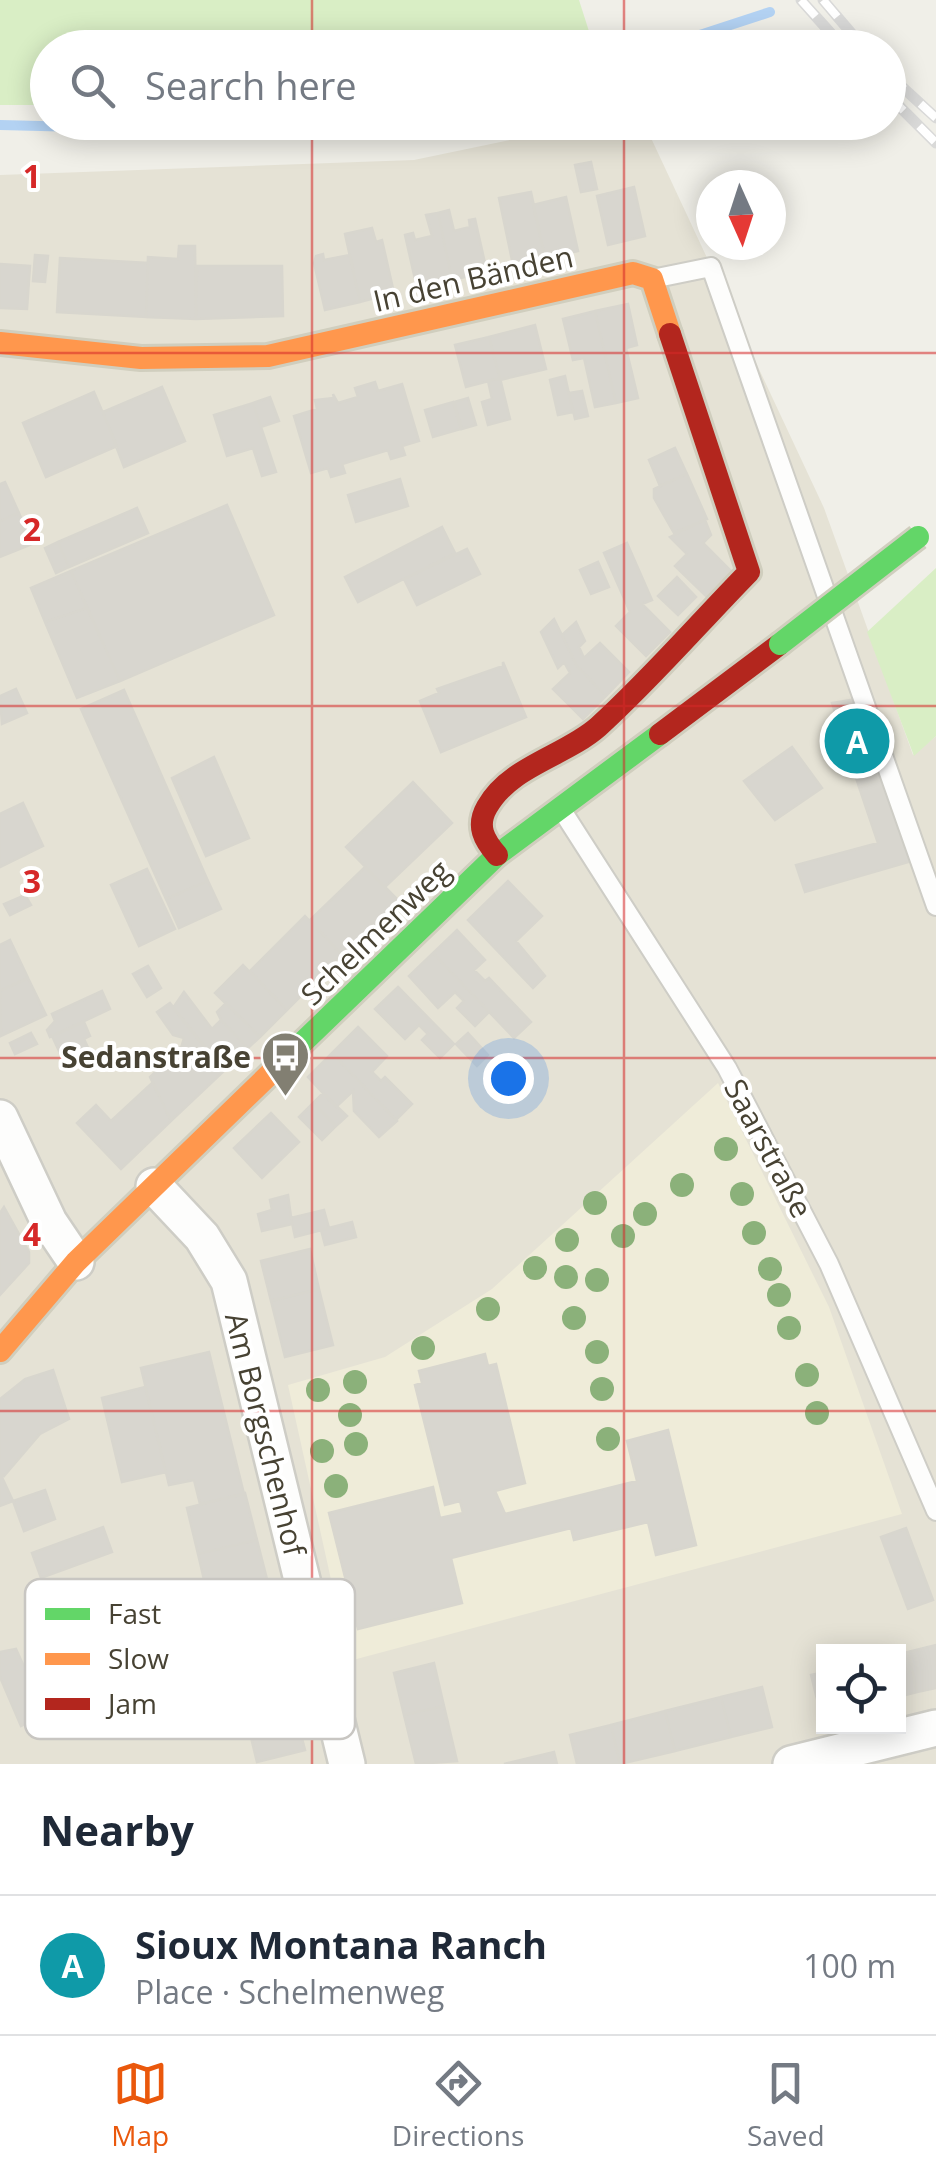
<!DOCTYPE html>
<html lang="en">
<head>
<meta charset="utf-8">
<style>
  :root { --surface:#fff; --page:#f2f2f3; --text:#1f2937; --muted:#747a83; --line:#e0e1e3; --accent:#ea580c }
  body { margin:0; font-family:"Open Sans",sans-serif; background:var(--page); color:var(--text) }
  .controls { position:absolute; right:30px; bottom:30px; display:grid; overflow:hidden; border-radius:0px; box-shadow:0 5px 25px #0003 }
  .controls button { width:90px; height:90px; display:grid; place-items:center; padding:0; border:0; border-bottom:2px solid var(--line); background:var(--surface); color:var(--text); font:50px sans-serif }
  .compass { position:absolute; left:696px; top:170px; width:90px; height:90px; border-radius:50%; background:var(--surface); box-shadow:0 5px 25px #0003; rotate:177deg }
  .you { position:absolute; left:508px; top:1078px; width:35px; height:35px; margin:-25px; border:8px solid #fff; border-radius:50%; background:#1a73e8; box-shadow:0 0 0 15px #1a73e833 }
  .badge { display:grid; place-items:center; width:65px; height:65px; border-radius:50%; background:var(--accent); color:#fff; font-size:32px; font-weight:700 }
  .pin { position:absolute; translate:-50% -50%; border:5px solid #fff; box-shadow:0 2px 10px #0006 }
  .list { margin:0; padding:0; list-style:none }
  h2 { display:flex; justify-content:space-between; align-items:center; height:130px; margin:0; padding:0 40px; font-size:42px }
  h2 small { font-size:32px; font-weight:400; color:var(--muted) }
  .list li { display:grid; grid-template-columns:65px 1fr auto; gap:30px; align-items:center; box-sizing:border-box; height:140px; padding:0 40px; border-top:2px solid var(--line) }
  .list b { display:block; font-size:38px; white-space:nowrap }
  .list p { margin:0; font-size:32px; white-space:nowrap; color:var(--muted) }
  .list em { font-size:32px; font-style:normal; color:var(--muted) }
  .icon { flex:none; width:55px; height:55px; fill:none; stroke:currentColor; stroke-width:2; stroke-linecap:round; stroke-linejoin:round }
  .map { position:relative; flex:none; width:936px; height:1764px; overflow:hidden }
  .search { position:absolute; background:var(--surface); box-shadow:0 5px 25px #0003; left:30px; right:30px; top:30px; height:110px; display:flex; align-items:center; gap:25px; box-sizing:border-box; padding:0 35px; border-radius:55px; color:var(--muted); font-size:38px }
  .sheet { height:270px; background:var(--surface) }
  nav { display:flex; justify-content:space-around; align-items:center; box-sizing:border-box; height:140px; border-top:2px solid var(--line); background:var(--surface); font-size:28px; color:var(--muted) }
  nav a { display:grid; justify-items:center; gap:5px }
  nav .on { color:var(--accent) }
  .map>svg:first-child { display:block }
</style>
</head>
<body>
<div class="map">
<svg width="936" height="1764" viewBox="0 0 936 1764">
  <rect width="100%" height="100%" fill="#f0efe8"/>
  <path fill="#e5e2d5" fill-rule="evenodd" d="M591,123H644L824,508L913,755L936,736V1764H0V175L414,160ZM824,1652H898V1726H824Z"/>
  <path fill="#efecd9" d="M718,1083L829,1307L902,1514L349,1661L288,1385L385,1357L492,1289Z"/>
  <path fill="#d9eec5" d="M0,0H579L594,47L48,48L47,105H0Z
    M936,568V736L914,756L867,632Z"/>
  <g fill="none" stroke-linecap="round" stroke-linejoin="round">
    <path stroke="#b3d2f3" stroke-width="10" d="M660,48L770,12
      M0,125L240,131L317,122"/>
  </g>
  <path fill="#d8d6cf" stroke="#d8d6ce" stroke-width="2.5" d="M591,162L597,189L581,192L575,165Z
    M634,187L645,236L608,245L597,196Z
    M531,192L545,258L513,265L499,198Z
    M566,197L578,251L545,258L533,205Z
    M449,210L454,231L470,227L469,220L475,219L487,272L452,280L438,213Z
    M438,213L452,280L417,288L405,235L413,233L415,240L432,236L426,215Z
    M372,228L376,242L382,240L394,293L360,302L345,234Z
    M179,246H195L196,319L146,317L148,257L178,259Z
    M323,254L324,260L350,255L360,302L325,310L314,263L316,256Z
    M35,255L48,256L45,282L33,281Z
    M60,258L148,263L146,317L57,312Z
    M0,264L30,266L27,309L0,308Z
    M197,266H282L283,316L196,319Z
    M628,304L637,345L626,348L638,398L616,403L595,311Z
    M595,311L616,403L595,407L584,358L573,360L563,319Z
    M535,325L546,369L500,380L489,337Z
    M489,337L500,378L466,387L455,345Z
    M565,376L573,412L558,415L550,380Z
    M500,378L510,419L488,425L482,402L492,399L488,381Z
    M375,382L378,391L402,384L419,441L402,446L405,455L391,459L388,450L342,464L345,473L331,477L328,468L311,473L294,416L317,409L315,400L334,398L333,394L338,403L358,397L355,388Z
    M162,387L185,441L124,467L103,412Z
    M582,391L588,416L575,419L569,393Z
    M94,392L117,446L46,477L23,423Z
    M270,397L279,421L261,427L253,403Z
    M468,398L476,425L462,429L454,402Z
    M453,402L461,429L433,437L425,410Z
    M253,403L276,472L262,476L253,448L227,456L214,415Z
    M675,448L687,474L660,486L649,460Z
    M687,474L707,519L674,533L654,498V489Z
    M400,479L408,506L356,522L348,495Z
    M5,482L19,513L0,521V484Z
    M227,505L274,615L120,681L71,571Z
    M137,508L148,533L69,567L58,542Z
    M19,513L32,544L0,557V521Z
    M705,520L711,535L703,543L731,571L706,596L675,566L687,554L670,537Z
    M442,527L455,553L358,602L345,577Z
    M58,542L69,567L56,573L45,548Z
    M627,543L652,600L642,604L670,632L646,656L616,626L630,612L604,553Z
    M467,549L480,574L417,605L404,579Z
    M598,562L609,587L591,594L580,570Z
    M71,571L87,608L45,622L31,588Z
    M677,577L696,597L678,615L658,596Z
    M87,608L120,681L77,698L45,622Z
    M554,619L577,666L606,696L583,719L553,689L570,673L564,662L558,668L541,632Z
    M576,622L585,641L579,647L584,658L600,643L629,672L606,696L577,666L562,635Z
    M503,662L526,717L441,752L420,701L439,693L437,689L503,666Z
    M16,689L27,713L2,724L0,696Z
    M124,690L208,881L166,899L81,709Z
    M857,699L882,779L859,787L832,703Z
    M792,747L822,788L775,820L744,781Z
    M214,757L249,838L206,856L172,778Z
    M882,779L912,861L805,892L796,865L878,843L859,787Z
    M413,782L452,823L385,887L346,847Z
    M23,803L43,846L0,867V814Z
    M365,867L399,901L342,955L310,920Z
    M147,869L175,929L139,946L111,885Z
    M208,881L221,909L179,928L166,899Z
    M508,881L542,916L516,941L545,976L533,988L468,920Z
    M25,895L31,905L10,915L4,904Z
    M305,916L342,955L287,1010L250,971Z
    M457,930L485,960L474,970L485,981L489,978L531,1022L514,1038L433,953Z
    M10,940L28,978L0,991V945Z
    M433,953L489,1012L475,1026L457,1008L464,1001L455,992L438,1008L409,976Z
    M243,965L287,1010L260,1037L215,993Z
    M148,966L161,988L147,997L133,974Z
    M28,978L46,1015L1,1036L0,991Z
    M398,987L454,1044L440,1058L422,1040L428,1034L419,1025L405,1039L375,1009Z
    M102,991L110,1009L50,1037L47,1030L55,1021L52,1014Z
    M184,992L212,1029L221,1020L248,1048L224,1071L173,1008Z
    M170,1003L224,1071L171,1121L150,1077L166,1062L162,1058L174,1046L181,1048L184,1038L173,1035L157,1012Z
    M226,1003L260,1037L248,1048L221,1020L217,1012Z
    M84,1022L90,1036L84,1039L90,1052L65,1064L52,1036Z
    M358,1027L387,1056L372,1072L381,1081L385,1077L412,1104L396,1120L332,1053Z
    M31,1033L37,1044L15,1054L10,1043Z
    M468,1033L488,1055L477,1066L456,1044Z
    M332,1053L397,1121L379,1137L354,1111L353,1091L336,1107L308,1077Z
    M153,1082L171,1121L121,1169L77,1123L96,1105L111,1121Z
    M323,1093L347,1116L336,1126L313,1103Z
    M313,1103L336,1126L322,1140L299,1117Z
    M271,1113L299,1142L262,1178L234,1148Z
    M288,1195L292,1224L262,1231L258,1214L272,1210L270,1200Z
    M4,1207L29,1252V1263L0,1295V1213Z
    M324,1210L329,1228L295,1237L291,1218Z
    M352,1222L356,1237L325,1245L321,1230Z
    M310,1249L319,1289L271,1301L261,1261Z
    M319,1289L333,1345L285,1357L271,1301Z
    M209,1352L244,1494L200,1504L194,1480L169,1485L141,1368Z
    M485,1354L488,1366L496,1364L525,1483L495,1491L505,1514L637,1481L627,1441L668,1430L696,1545L656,1555L648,1522L574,1540L571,1528L451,1558L462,1603L358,1629L329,1513L433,1487L440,1518L463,1513L460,1501L445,1505L415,1385L422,1383L419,1371Z
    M53,1370L69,1419L40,1434L4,1476L0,1473V1399L25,1379Z
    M145,1387L166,1472L122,1482L102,1398Z
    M0,1473L13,1501L0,1506Z
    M45,1490L55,1519L24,1531L13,1501Z
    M245,1493L257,1540L198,1554L187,1508Z
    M103,1527L112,1552L41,1578L32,1553Z
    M906,1528L933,1600L908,1609L881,1537Z
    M257,1540L269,1587L209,1601L198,1554Z
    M936,1645V1688L917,1692L908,1652Z
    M16,1649L45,1713L21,1726L0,1677V1652Z
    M908,1652L917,1692L898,1697V1654Z
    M434,1663L444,1706L404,1715L394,1673Z
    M284,1668L305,1750L257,1762L237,1680Z
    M824,1672V1715H821L811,1675Z
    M762,1687L772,1727L731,1737L721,1697Z
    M721,1697L731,1737L675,1751L665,1711Z
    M444,1706L457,1761L416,1764L404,1715Z
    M665,1711L675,1751L620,1764L611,1725Z
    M611,1725L620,1764H577L570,1735Z
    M554,1752L557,1764H504Z"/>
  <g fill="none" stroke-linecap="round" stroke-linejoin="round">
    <defs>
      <path id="lane" d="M657,278L711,267L936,906
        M563,812L727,1068L829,1264L936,1511"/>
      <path id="street" d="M0,1118L49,1222L76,1262
        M154,1186L202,1237L229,1281L347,1764
        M791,1764L936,1728"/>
      <path id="fast" d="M274,1070L497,855L660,734"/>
      <path id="slow" d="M0,343L141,358L268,356L633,273L652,279L670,334
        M0,1351L76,1262L274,1070"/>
      <path id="jam" d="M660,734L780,644
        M497,855C484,840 476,826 487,807C510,766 565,756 598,727C651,679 699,623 749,572L670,334"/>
    </defs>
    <use href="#lane" stroke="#cecdc6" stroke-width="22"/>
    <use href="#street" stroke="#cecdc6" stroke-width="40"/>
    <use href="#fast" stroke="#d0cebe" stroke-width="28"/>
    <use href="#slow" stroke="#d0cebe" stroke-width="28"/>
    <use href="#jam" stroke="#d0cebe" stroke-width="28"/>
    <use href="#lane" stroke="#fdfdfc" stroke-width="18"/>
    <use href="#street" stroke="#fdfdfc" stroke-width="35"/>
    <use href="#fast" stroke="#63d668" stroke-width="22"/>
    <use href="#slow" stroke="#ff974d" stroke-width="22"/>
    <use href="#jam" stroke="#b3261e" stroke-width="22"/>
    <defs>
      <path id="rail" d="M801,0L844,48
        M823,0L864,48
        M888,74L936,118
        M888,95L936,143"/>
    </defs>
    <use href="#rail" stroke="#d9d9d8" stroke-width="11"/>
    <use href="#rail" stroke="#fff" stroke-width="8" stroke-dasharray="22" stroke-linecap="butt"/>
    <defs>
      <path id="fast-bridge" d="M780,644L918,537"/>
    </defs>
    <use href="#fast-bridge" stroke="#d0cebe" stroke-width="28" stroke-linecap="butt"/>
    <use href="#fast-bridge" stroke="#63d668" stroke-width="22"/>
  </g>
  <g fill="#8bb17a">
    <circle cx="726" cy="1149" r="12"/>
    <circle cx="682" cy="1185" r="12"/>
    <circle cx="742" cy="1194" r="12"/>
    <circle cx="595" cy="1203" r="12"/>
    <circle cx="645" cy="1214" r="12"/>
    <circle cx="754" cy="1233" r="12"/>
    <circle cx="623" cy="1236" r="12"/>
    <circle cx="567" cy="1240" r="12"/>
    <circle cx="535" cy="1268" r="12"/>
    <circle cx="770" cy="1269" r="12"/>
    <circle cx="566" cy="1277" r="12"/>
    <circle cx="597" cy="1280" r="12"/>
    <circle cx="779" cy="1295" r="12"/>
    <circle cx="488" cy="1309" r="12"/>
    <circle cx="574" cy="1318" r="12"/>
    <circle cx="789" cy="1328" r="12"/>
    <circle cx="423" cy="1348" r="12"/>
    <circle cx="597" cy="1352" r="12"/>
    <circle cx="807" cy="1375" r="12"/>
    <circle cx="355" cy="1382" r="12"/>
    <circle cx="602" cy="1389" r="12"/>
    <circle cx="318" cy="1390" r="12"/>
    <circle cx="817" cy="1413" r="12"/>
    <circle cx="350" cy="1415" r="12"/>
    <circle cx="608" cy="1439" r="12"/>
    <circle cx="356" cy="1444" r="12"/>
    <circle cx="322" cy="1451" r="12"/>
    <circle cx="336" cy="1486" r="12"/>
  </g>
  <path fill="none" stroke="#d62828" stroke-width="2.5" stroke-opacity="0.55" d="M312,0V48M624,0V48M312,122V1764M624,122V1764M0,353H936M0,706H936M0,1058H936M0,1411H936"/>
  <defs>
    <symbol id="bus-pin" viewBox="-11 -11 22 30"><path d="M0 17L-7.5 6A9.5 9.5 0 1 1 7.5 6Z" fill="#827f72" stroke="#fff"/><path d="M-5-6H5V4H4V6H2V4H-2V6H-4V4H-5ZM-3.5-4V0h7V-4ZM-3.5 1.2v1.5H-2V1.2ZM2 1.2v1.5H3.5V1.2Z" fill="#fff"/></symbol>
  </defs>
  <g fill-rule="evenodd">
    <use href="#bus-pin" x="258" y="1028" width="55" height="75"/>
  </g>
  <g text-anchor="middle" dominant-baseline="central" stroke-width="8" stroke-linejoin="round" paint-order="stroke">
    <g font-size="30" fill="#474233" stroke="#fff">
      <text transform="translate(473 278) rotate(-13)">In den Bänden</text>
      <text transform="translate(375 932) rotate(-44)">Schelmenweg</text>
      <text transform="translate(769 1148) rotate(62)">Saarstraße</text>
      <text transform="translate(266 1434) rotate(76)">Am Borgschenhof</text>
    </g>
    <g font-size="30" font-weight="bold" fill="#474233" stroke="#fff" text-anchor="end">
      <text x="251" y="1056">Sedanstraße</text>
    </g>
  </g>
  <rect x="25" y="1579" width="330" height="160" rx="15" fill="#fff" stroke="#c8c6c2" stroke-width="2.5"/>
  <rect x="45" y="1608" width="45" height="12" fill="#63d668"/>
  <rect x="45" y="1653" width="45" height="12" fill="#ff974d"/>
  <rect x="45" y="1698" width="45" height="12" fill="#b3261e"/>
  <g font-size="28" fill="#474233">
    <text x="108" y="1624">Fast</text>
    <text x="108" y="1669">Slow</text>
    <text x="108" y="1714">Jam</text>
  </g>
  <g font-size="32" text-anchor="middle" font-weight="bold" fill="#d62828" stroke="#fff" stroke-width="8" stroke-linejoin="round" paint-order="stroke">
    <text x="32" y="188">1</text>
    <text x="32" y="541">2</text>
    <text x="32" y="893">3</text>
    <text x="32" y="1246">4</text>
  </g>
</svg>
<div class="controls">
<button><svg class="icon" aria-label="locate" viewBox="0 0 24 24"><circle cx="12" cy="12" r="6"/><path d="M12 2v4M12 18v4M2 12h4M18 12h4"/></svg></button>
</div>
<svg class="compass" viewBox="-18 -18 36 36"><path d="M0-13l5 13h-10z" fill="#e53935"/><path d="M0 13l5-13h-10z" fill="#747a83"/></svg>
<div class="you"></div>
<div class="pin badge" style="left:857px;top:741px;background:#0f9aa8">A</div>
<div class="search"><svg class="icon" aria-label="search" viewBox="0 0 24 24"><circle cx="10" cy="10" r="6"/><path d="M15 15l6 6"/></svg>Search here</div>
</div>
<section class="sheet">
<h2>Nearby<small></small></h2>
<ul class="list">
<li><span class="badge" style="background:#0f9aa8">A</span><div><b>Sioux Montana Ranch</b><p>Place · Schelmenweg</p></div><em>100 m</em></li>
</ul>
</section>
<nav>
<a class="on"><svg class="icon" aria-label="map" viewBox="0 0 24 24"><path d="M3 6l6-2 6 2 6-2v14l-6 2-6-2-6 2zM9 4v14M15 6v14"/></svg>Map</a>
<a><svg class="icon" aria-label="directions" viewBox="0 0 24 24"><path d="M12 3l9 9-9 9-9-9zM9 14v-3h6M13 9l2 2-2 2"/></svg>Directions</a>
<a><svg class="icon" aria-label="saved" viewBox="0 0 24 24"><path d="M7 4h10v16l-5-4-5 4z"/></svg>Saved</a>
</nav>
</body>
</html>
